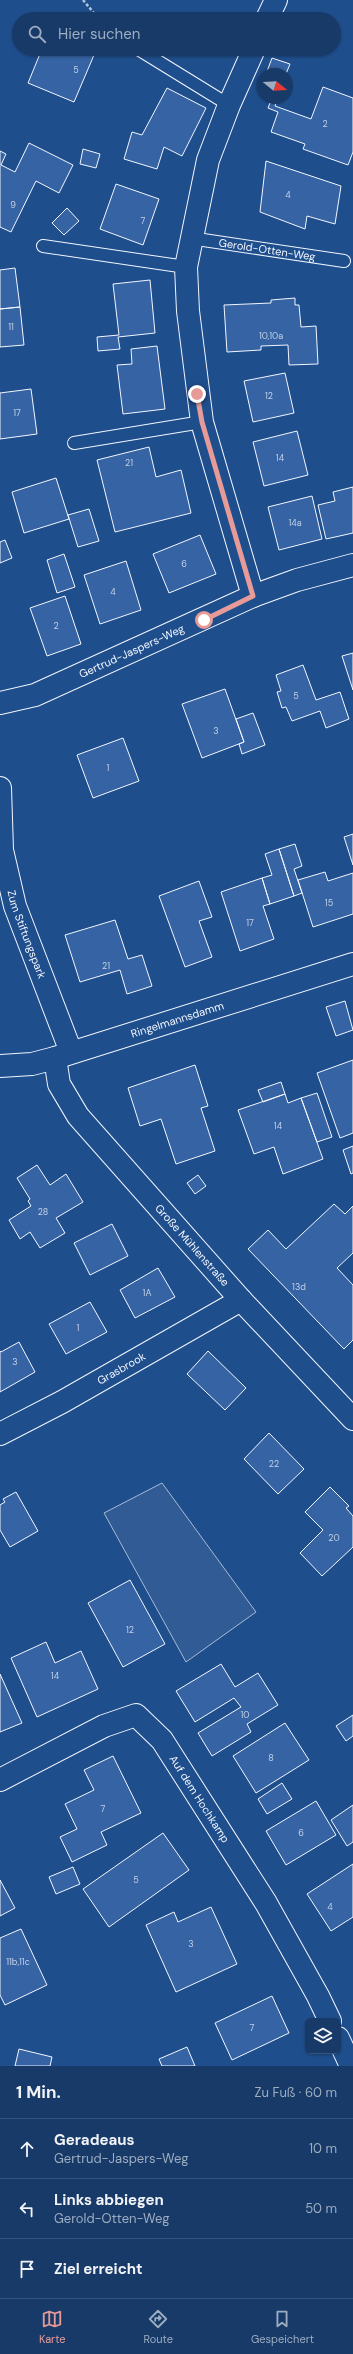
<!DOCTYPE html>
<html lang="de">
<head>
<meta charset="utf-8">
<style>
  :root { --surface:#173a69; --page:#20416f; --text:#f1f3f6; --muted:#9eadc0; --line:#36547d; --accent:#e69b98 }
  body { margin:0; font-family:"DM Sans",sans-serif; background:var(--page); color:var(--text) }
  .controls { position:absolute; right:12px; bottom:12px; display:grid; overflow:hidden; border-radius:6px; box-shadow:0 1px 3px #0004 }
  .controls button { width:36px; height:36px; display:grid; place-items:center; padding:0; border:0; border-bottom:1px solid var(--line); background:var(--surface); color:var(--text); font:20px sans-serif }
  .compass { position:absolute; left:257px; top:68px; width:36px; height:36px; border-radius:50%; background:var(--surface); box-shadow:0 1px 3px #0004; rotate:108deg }
  .stop { position:absolute; width:12px; height:12px; margin:-9px; border:3px solid #e69b98; border-radius:50%; background:#fff }
  .stop.end { background:#e69b98; border-color:#fff; box-shadow:0 1px 4px #0008 }
  .list { margin:0; padding:0; list-style:none }
  h2 { display:flex; justify-content:space-between; align-items:center; height:52px; margin:0; padding:0 16px; font-size:17px }
  h2 small { font-size:13px; font-weight:400; color:var(--muted) }
  .list li { display:grid; grid-template-columns:26px 1fr auto; gap:12px; align-items:center; box-sizing:border-box; height:60px; padding:0 16px; border-top:1px solid var(--line) }
  .list b { display:block; font-size:15px; white-space:nowrap }
  .list p { margin:0; font-size:13px; white-space:nowrap; color:var(--muted) }
  .list em { font-size:13px; font-style:normal; color:var(--muted) }
  .icon { flex:none; width:22px; height:22px; fill:none; stroke:currentColor; stroke-width:2; stroke-linecap:round; stroke-linejoin:round }
  .map { position:relative; flex:none; width:353px; height:2066px; overflow:hidden }
  .search { position:absolute; background:var(--surface); box-shadow:0 1px 3px #0004; left:12px; right:12px; top:12px; height:44px; display:flex; align-items:center; gap:10px; box-sizing:border-box; padding:0 14px; border-radius:22px; color:var(--muted); font-size:15px }
  .sheet { height:232px; background:var(--surface) }
  nav { display:flex; justify-content:space-around; align-items:center; box-sizing:border-box; height:56px; border-top:1px solid var(--line); background:var(--surface); font-size:11px; color:var(--muted) }
  nav a { display:grid; justify-items:center; gap:2px }
  nav .on { color:var(--accent) }
  .map>svg:first-child { display:block }
</style>
</head>
<body>
<div class="map">
<svg width="353" height="2066" viewBox="0 0 353 2066">
  <rect width="100%" height="100%" fill="#1f4e8c"/>
  <path fill="#305b95" stroke="#a8bbd7" d="M162,1483L256,1612L186,1662L104,1513Z"/>
  <path fill="#3563a3" stroke="#f2f6ff" d="M42,49H80L94,55L74,102L28,83Z
    M272,58L290,64L286,74H266Z
    M323,87L353,98V152L348,165L303,149L305,144L271,132L278,112L268,108L272,98H278L275,106L311,119Z
    M167,88L206,108L182,156L164,147L157,169L124,159L132,132L142,135Z
    M29,143L73,165L59,193L36,181L11,232L0,227V151L6,154L1,165L15,172Z
    M83,149L100,154L96,168L80,164Z
    M266,161L341,186L335,224L307,216L305,229L260,212Z
    M116,184L159,199L143,245L100,229Z
    M67,208L79,221L64,235L52,223Z
    M15,268L20,307L0,309V270Z
    M150,280L155,333L118,337L120,349L98,351L97,337L119,335L113,284Z
    M295,298V305H299L301,327L316,326L318,364L289,365L288,345L261,346V350L227,352L224,305L271,303V300Z
    M20,307L24,345L0,347V309Z
    M157,346L165,409L123,414L117,365L132,364L131,349Z
    M285,373L294,413L253,422L244,381Z
    M31,389L37,434L0,439V393Z
    M297,431L308,475L264,486L253,442Z
    M149,447L156,477L181,470L191,513L115,532L97,460Z
    M56,478L69,519L24,533L12,492Z
    M353,487V533L326,539L318,505L335,501L333,492Z
    M312,496L322,539L279,550L268,507Z
    M89,509L99,541L78,547L68,515Z
    M200,535L216,574L169,593L153,554Z
    M5,540L12,558L0,563V542Z
    M64,554L75,587L57,593L47,560Z
    M126,561L141,610L100,624L84,575Z
    M65,596L81,644L47,656L30,608Z
    M353,653V690L342,656Z
    M303,665L316,700L340,692L349,719L326,728L320,711L292,721L286,707L282,708L277,692L281,691L276,675Z
    M225,689L244,742L202,758L182,704Z
    M253,713L265,745L242,754L239,744L244,742L236,719Z
    M123,738L139,781L93,798L77,755Z
    M353,834V865L344,837Z
    M295,844L302,866L294,869L302,893L294,896L279,849Z
    M279,849L294,896L270,904L262,878L272,875L265,854Z
    M325,872L328,881L353,873V914L313,927L298,880Z
    M262,878L270,904L263,906L274,939L240,951L221,892Z
    M199,881L212,917L199,921L212,957L185,967L159,896Z
    M115,920L128,959L142,955L152,986L127,994L120,970L80,982L65,935Z
    M345,1001L353,1030L336,1036L326,1007Z
    M353,1060V1133L340,1138L317,1073Z
    M195,1065L208,1106L201,1108L215,1151L176,1164L161,1119L140,1126L128,1088Z
    M281,1082L285,1094L263,1102L258,1090Z
    M317,1093L332,1137L317,1142L301,1098Z
    M285,1094L288,1103L301,1098L323,1159L283,1174L274,1147L254,1154L238,1110Z
    M353,1146V1173L351,1174L343,1150Z
    M37,1165L50,1185L66,1174L83,1202L56,1218L65,1233L40,1248L30,1232L20,1239L9,1220L31,1206L28,1201L30,1199L17,1178Z
    M198,1175L206,1186L195,1194L187,1183Z
    M334,1204L345,1214L353,1206V1253L337,1268L353,1285V1340L344,1349L248,1249L268,1230L286,1249Z
    M112,1224L128,1256L90,1275L74,1243Z
    M158,1268L175,1297L135,1318L120,1290Z
    M90,1302L107,1332L66,1354L49,1324Z
    M19,1342L35,1372L0,1392V1351L1,1352Z
    M208,1351L246,1388L225,1410L187,1374Z
    M269,1433L304,1469L278,1494L244,1459Z
    M330,1487L349,1506L346,1508L353,1516V1547L322,1576L300,1553L323,1530L305,1512Z
    M16,1492L38,1531L10,1547L0,1530V1505L5,1502L3,1499Z
    M130,1580L165,1644L123,1667L88,1603Z
    M46,1642L55,1663L81,1651L98,1689L37,1717L11,1658Z
    M221,1664L235,1687L258,1673L278,1705L247,1724L251,1732L212,1756L198,1733L241,1707L234,1698L195,1722L176,1691Z
    M0,1674L22,1723L0,1732Z
    M353,1715V1736L346,1741L336,1726Z
    M285,1723L309,1760L256,1793L233,1756Z
    M113,1756L141,1813L101,1832L107,1845L72,1862L60,1837L77,1829L65,1804L94,1790L84,1770Z
    M282,1783L292,1799L267,1814L258,1799Z
    M316,1801L336,1835L286,1865L266,1831Z
    M353,1805V1842L347,1846L331,1820Z
    M163,1833L189,1870L109,1927L83,1889Z
    M353,1864V1917L331,1931L307,1894Z
    M73,1867L80,1884L56,1894L49,1877Z
    M0,1880L15,1908L0,1916Z
    M211,1907L237,1964L176,1992L146,1925L174,1912L178,1922Z
    M21,1929L47,1985L5,2005L0,1995V1938Z
    M272,1996L289,2033L232,2060L215,2023Z
    M187,2047L195,2066H162L159,2059Z
    M19,2049L52,2057L50,2066H15Z"/>
  <g fill="none" stroke-linecap="round" stroke-linejoin="round">
    <defs>
      <g id="service">
        <path d="M138,49L229,105"/>
        <path id="s1" d="M190,238L344,261"/>
        <path d="M43,246L186,267"/>
        <path d="M74,443L202,422"/>
      </g>
      <g id="minor">
        <path d="M267,19L276,0"/>
        <path d="M253,596L202,422L188,311L186,267L208,160L229,105L254,49"/>
        <path id="s2" d="M0,703L35,695L253,596L297,580L353,565"/>
        <path id="s3" d="M0,788L2,850L15,906L71,1052"/>
        <path id="s4" d="M55,1058L59,1084L78,1116L241,1300L353,1419"/>
        <path id="s5" d="M0,1066L32,1064L55,1058L353,964"/>
        <path id="s6" d="M0,1434L62,1402L241,1300"/>
        <path id="s7" d="M0,1780L104,1726L136,1715L162,1740L266,1903L318,1996L330,2021"/>
        <path d="M338,2038L351,2066"/>
      </g>
    </defs>
    <use href="#service" stroke="#f2f6ff" stroke-width="14"/>
    <use href="#minor" stroke="#f2f6ff" stroke-width="24"/>
    <path stroke="#b3c4dc" stroke-width="2.5" stroke-dasharray="3 2" stroke-linecap="butt" d="M83,0L99,19"/>
    <use href="#service" stroke="#1f4e8c" stroke-width="12"/>
    <use href="#minor" stroke="#1f4e8c" stroke-width="22"/>
  </g>
  <g fill="none" stroke-linecap="round" stroke-linejoin="round">
    <path stroke="#e69b98" stroke-width="5" d="M197,394L202,422L253,596L204,620"/>
  </g>
  <g text-anchor="middle" dominant-baseline="central" stroke-width="3" stroke-linejoin="round" paint-order="stroke">
    <g font-size="9" fill="#c3d1e8">
      <text x="76" y="70">5</text>
      <text x="325" y="124">2</text>
      <text x="288" y="195">4</text>
      <text x="13" y="205">9</text>
      <text x="143" y="221">7</text>
      <text x="11" y="327">11</text>
      <text x="271" y="336">10,10a</text>
      <text x="269" y="396">12</text>
      <text x="17" y="413">17</text>
      <text x="280" y="458">14</text>
      <text x="129" y="463">21</text>
      <text x="295" y="523">14a</text>
      <text x="184" y="564">6</text>
      <text x="113" y="592">4</text>
      <text x="56" y="626">2</text>
      <text x="296" y="696">5</text>
      <text x="216" y="731">3</text>
      <text x="108" y="768">1</text>
      <text x="329" y="903">15</text>
      <text x="250" y="923">17</text>
      <text x="106" y="966">21</text>
      <text x="278" y="1126">14</text>
      <text x="43" y="1212">28</text>
      <text x="299" y="1287">13d</text>
      <text x="147" y="1293">1A</text>
      <text x="78" y="1328">1</text>
      <text x="15" y="1362">3</text>
      <text x="274" y="1464">22</text>
      <text x="334" y="1538">20</text>
      <text x="130" y="1630">12</text>
      <text x="55" y="1676">14</text>
      <text x="245" y="1715">10</text>
      <text x="271" y="1758">8</text>
      <text x="103" y="1809">7</text>
      <text x="301" y="1833">6</text>
      <text x="136" y="1880">5</text>
      <text x="330" y="1907">4</text>
      <text x="191" y="1944">3</text>
      <text x="18" y="1962">11b,11c</text>
      <text x="252" y="2028">7</text>
    </g>
    <g font-size="11" fill="#f2f6ff" stroke="#1f4e8c">
      <text stroke="none"><textPath href="#s1" startOffset="78">Gerold-Otten-Weg</textPath></text>
      <text stroke="none"><textPath href="#s2" startOffset="142">Gertrud-Jaspers-Weg</textPath></text>
      <text stroke="none"><textPath href="#s3" startOffset="150">Zum Stiftungspark</textPath></text>
      <text stroke="none"><textPath href="#s5" startOffset="184">Ringelmannsdamm</textPath></text>
      <text stroke="none"><textPath href="#s4" startOffset="236">Große Mühlenstraße</textPath></text>
      <text stroke="none"><textPath href="#s6" startOffset="138">Grasbrook</textPath></text>
      <text stroke="none"><textPath href="#s7" startOffset="257">Auf dem Hochkamp</textPath></text>
    </g>
  </g>
</svg>
<div class="controls">
<button><svg class="icon" aria-label="layers" viewBox="0 0 24 24"><path d="M12 4l9 5-9 5-9-5zM3 14l9 5 9-5"/></svg></button>
</div>
<svg class="compass" viewBox="-18 -18 36 36"><path d="M0-13l5 13h-10z" fill="#e53935"/><path d="M0 13l5-13h-10z" fill="#9eadc0"/></svg>
<div class="stop" style="left:204px;top:620px"></div>
<div class="stop end" style="left:197px;top:394px"></div>
<div class="search"><svg class="icon" aria-label="search" viewBox="0 0 24 24"><circle cx="10" cy="10" r="6"/><path d="M15 15l6 6"/></svg>Hier suchen</div>
</div>
<section class="sheet">
<h2>1 Min.<small>Zu Fuß · 60 m</small></h2>
<ul class="list">
<li><svg class="icon" aria-label="ahead" viewBox="0 0 24 24"><path d="M12 20V5M6 11l6-6 6 6"/></svg><div><b>Geradeaus</b><p>Gertrud-Jaspers-Weg</p></div><em>10 m</em></li>
<li><svg class="icon" aria-label="left" viewBox="0 0 24 24"><path d="M17 20v-9H6M10 6l-5 5 5 5"/></svg><div><b>Links abbiegen</b><p>Gerold-Otten-Weg</p></div><em>50 m</em></li>
<li><svg class="icon" aria-label="arrive" viewBox="0 0 24 24"><path d="M6 21V4h12l-3 4 3 4H6"/></svg><div><b>Ziel erreicht</b></div></li>
</ul>
</section>
<nav>
<a class="on"><svg class="icon" aria-label="map" viewBox="0 0 24 24"><path d="M3 6l6-2 6 2 6-2v14l-6 2-6-2-6 2zM9 4v14M15 6v14"/></svg>Karte</a>
<a><svg class="icon" aria-label="directions" viewBox="0 0 24 24"><path d="M12 3l9 9-9 9-9-9zM9 14v-3h6M13 9l2 2-2 2"/></svg>Route</a>
<a><svg class="icon" aria-label="saved" viewBox="0 0 24 24"><path d="M7 4h10v16l-5-4-5 4z"/></svg>Gespeichert</a>
</nav>
</body>
</html>
